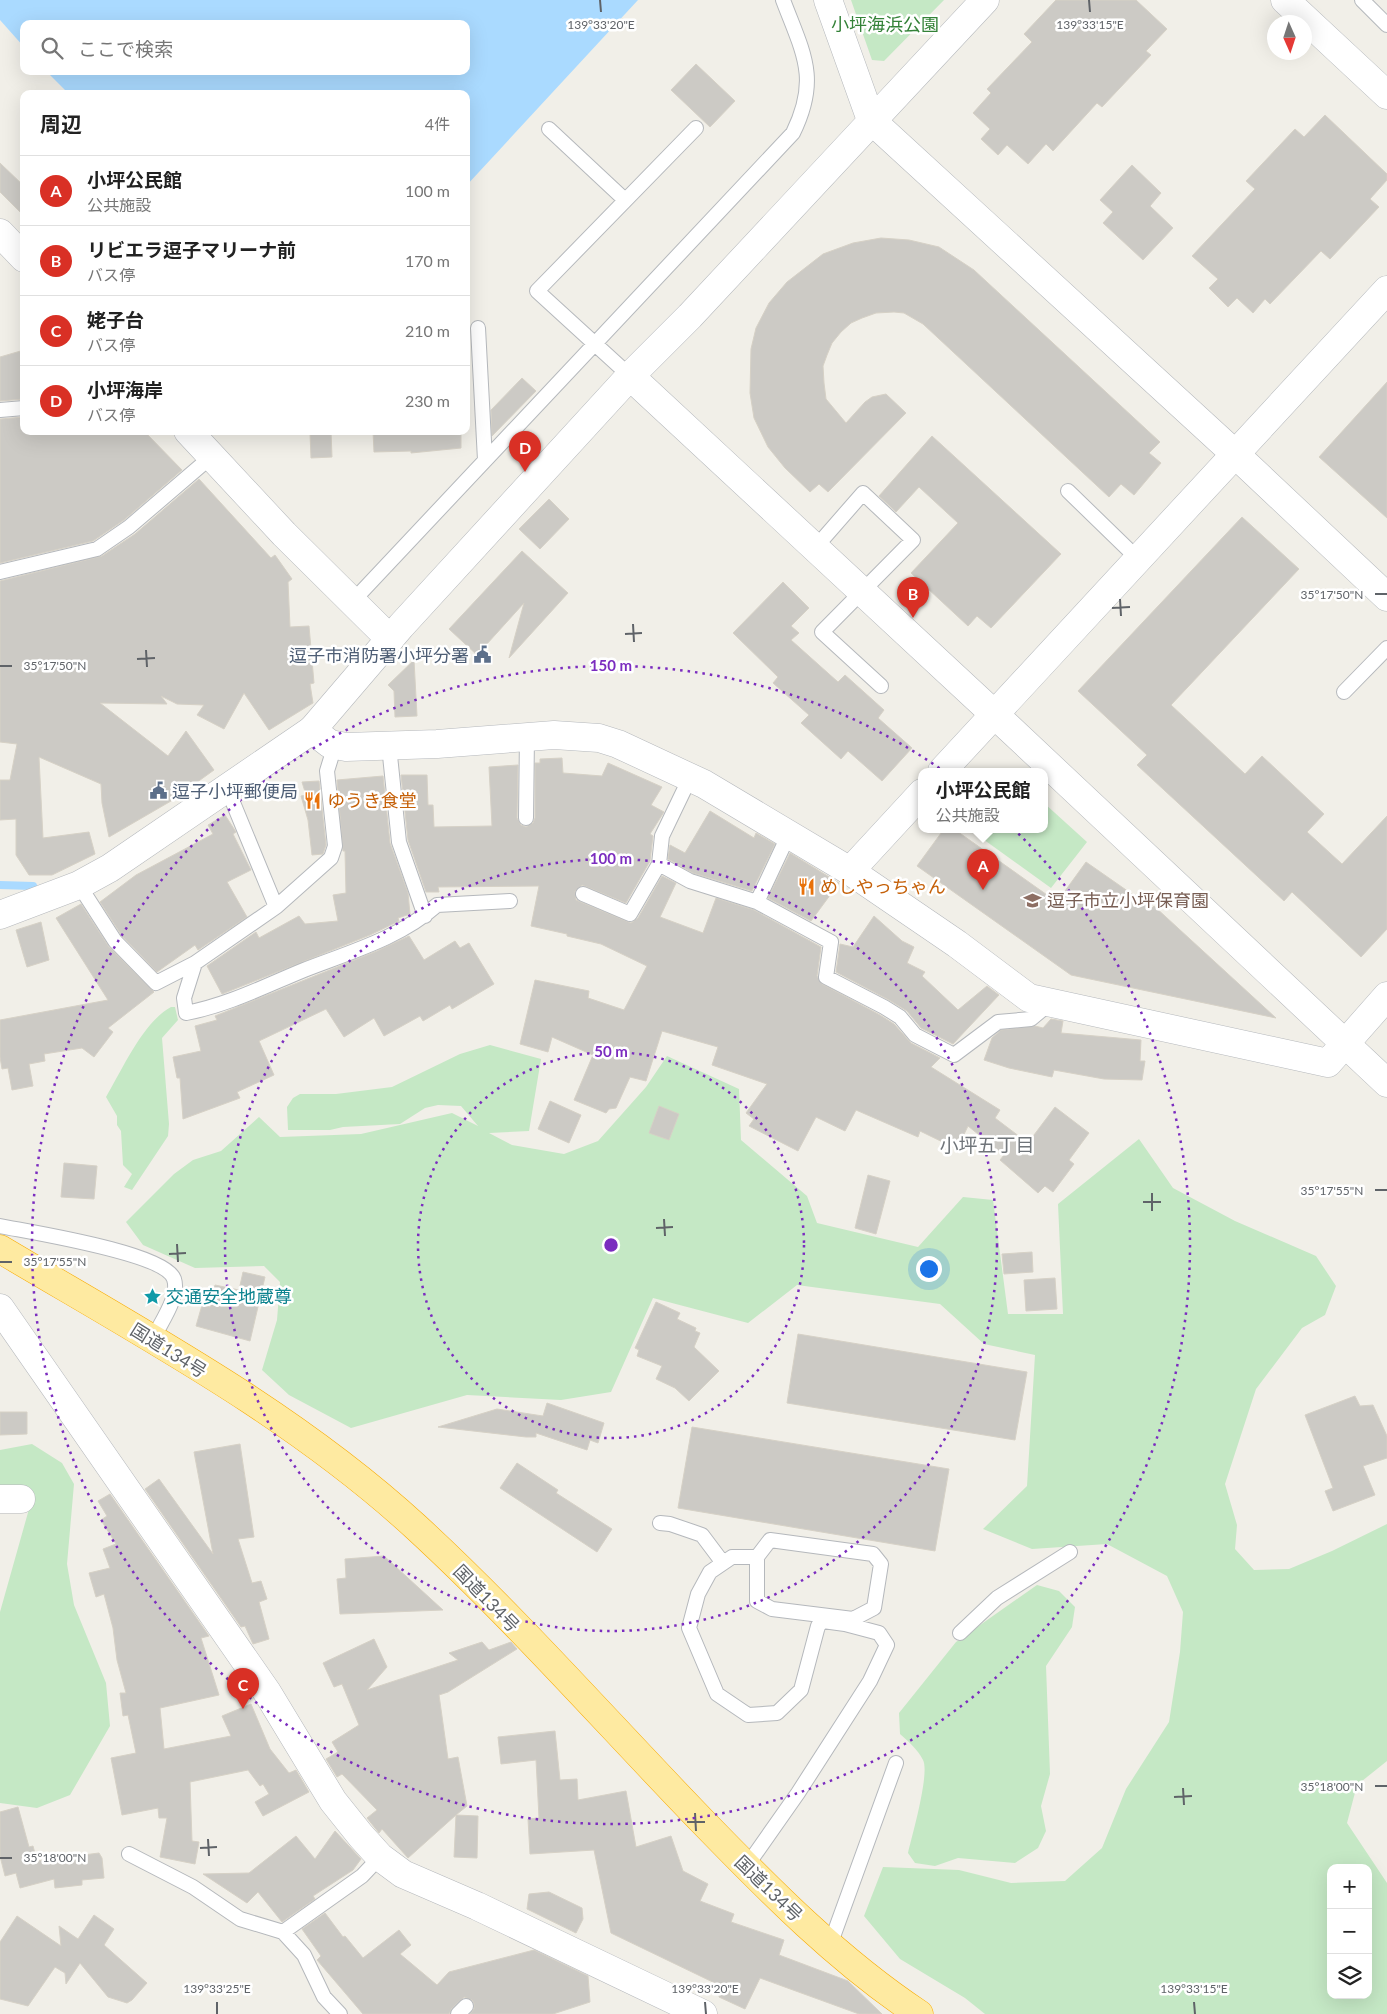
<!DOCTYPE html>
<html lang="ja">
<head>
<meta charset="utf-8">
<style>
  :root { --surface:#fff; --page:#f2f2f2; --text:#222; --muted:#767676; --line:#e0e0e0; --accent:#d93025 }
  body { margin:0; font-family:Lato,"Noto Sans JP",sans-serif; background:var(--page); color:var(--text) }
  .controls { position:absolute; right:15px; bottom:15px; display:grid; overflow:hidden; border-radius:10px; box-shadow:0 5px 20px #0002 }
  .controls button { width:45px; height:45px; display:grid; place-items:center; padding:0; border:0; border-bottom:1px solid var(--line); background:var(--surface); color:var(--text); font:25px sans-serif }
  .compass { position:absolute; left:1267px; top:15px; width:45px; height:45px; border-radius:50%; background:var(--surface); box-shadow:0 5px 20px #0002; rotate:177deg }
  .you { position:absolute; left:928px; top:1268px; width:18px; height:18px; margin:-12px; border:4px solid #fff; border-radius:50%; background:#1a73e8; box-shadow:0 0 0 8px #1a73e833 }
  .badge { display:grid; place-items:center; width:32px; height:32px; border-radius:50%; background:var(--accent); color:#fff; font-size:16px; font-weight:700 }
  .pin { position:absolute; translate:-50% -41px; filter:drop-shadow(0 1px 2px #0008) }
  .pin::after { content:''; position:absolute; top:26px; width:18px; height:15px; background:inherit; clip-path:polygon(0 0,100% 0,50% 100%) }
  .popup { position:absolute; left:918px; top:768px; width:130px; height:65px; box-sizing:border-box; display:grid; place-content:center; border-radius:10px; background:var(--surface); filter:drop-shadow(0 1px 4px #0005); font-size:16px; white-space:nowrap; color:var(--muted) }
  .popup b { font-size:19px; color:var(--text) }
  .popup::after { content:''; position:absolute; left:50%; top:100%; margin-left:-10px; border:10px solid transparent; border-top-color:var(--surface) }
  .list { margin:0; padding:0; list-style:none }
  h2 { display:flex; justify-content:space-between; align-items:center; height:65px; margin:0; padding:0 20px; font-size:21px }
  h2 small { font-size:16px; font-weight:400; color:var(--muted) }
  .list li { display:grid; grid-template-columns:32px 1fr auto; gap:15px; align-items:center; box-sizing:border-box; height:70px; padding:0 20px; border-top:1px solid var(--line) }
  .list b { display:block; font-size:19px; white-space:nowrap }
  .list p { margin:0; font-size:16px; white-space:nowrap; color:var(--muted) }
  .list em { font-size:16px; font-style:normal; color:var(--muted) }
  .icon { flex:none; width:28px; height:28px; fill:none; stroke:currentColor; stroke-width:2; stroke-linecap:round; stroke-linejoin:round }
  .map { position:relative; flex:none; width:1387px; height:2014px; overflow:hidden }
  .search { position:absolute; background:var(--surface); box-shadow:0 5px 20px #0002; left:20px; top:20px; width:450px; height:55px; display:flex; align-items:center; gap:12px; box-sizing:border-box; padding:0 18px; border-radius:10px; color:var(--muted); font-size:19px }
  .panel { position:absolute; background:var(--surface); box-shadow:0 5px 20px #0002; left:20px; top:90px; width:450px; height:345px; border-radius:10px }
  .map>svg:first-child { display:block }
</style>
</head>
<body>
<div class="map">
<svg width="1387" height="2014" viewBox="0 0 1387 2014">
  <rect width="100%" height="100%" fill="#f1efe8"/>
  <path fill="#c5e8c5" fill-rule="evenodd" d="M851,0H944L884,61L872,60Z
    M1044,803L1087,842L1051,888L969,829H1044Z
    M171,1007H175L178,1020L162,1038L169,1124L168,1136L132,1190L124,1187L132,1174L123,1165L121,1131L117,1125V1116L106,1097C122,1070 143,1022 171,1007Z
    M490,1045L541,1059L529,1131L489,1133L512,1145L564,1154L598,1141L646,1087L667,1056L739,1089L741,1140L807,1196L817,1223L918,1247L963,1197L993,1200L1008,1314H1063L1058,1204L1139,1139L1173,1188L1235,1221L1316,1256L1336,1286L1325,1315L1302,1328L1256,1389L1225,1484L1237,1525L1235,1549L1254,1570L1289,1569L1332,1551L1387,1524V1761L1357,1785L1347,1823L1387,1883V2014H985L965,1998L900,1959L864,1916L883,1867L959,1870L1011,1883L1065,1881L1102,1848L1126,1789L1169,1722L1180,1652L1183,1612L1167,1576L1107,1544L1032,1549L983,1529L1027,1486L1035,1355L984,1344L940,1304L797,1285L748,1323L653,1298L611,1392L561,1400L467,1395L351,1428L289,1395L262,1370L277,1320L280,1282L264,1266L195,1268L143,1245L126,1222L174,1174L193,1160L221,1151L259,1117L280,1137L361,1134L452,1113L478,1126L461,1106L438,1105L425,1108L400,1124L343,1127L330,1130H288L287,1107L293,1098L300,1094H336L392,1087L460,1054ZM1331,1868H1368V1995H1331Z
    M32,1444L62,1463L74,1484L67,1564L74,1605L106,1683L110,1726L70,1795L37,1808L0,1803V1612L29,1509L0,1487V1450Z
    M1037,1585L1059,1591L1075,1607L1072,1627L1046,1666L1050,1774L1041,1806L1046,1831L1038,1848L1015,1863L958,1858L935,1866L915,1863L908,1853C912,1836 930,1773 923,1760C918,1750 909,1742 900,1734L899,1713L956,1642Z"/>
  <path fill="#aadaff" d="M0,0H638L466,186V94H69L46,71H466V24H24V47L0,20Z"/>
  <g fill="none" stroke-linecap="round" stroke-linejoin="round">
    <path stroke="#aadaff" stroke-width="8" d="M0,885L33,886"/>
  </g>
  <path fill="#cccac5" stroke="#d6d1c6" d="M1056,0H1136L1167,29L1146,51L1151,55L1102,107L1097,103L1053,151L1046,144L1028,164L1007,145L998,155L981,139L990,129L973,113L991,93L987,89L1032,42L1024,34Z
    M696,64L735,101L710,127L671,90Z
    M1325,115L1387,174V180L1370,199L1379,207L1330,259L1321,251L1270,304L1265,299L1253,313L1237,298L1228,307L1209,288L1218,279L1192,256L1255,189L1246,181L1295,129L1304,137Z
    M0,163L24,186V216L0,192Z
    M1132,165L1161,193L1150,206L1173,228L1143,260L1103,223L1113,212L1100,200Z
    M881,238L909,240L939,247L974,270L1160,442L1149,453L1161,463L1134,495L1121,484L1109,497L923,324L904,313L894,312L876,313L862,318L851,323L841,332L832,343L827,355L823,366L824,383L826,399L846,423L865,402L872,397L886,394L906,413L828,492L819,484L810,492L785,468L768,447L754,418L750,393L751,349L756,328L769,303L787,282L823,254L853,243Z
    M24,350V399L0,401V357Z
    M522,378L536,391L492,436L491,410Z
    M1387,382V518L1319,457Z
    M24,417V431H144L182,470L124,520L93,541L0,563V419Z
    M373,431H461V448L411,453V451L374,452Z
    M331,432L332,457L311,458L310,433Z
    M932,436L1061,554L991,628L977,616L968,626L911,573L958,523L919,487L896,512L879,496Z
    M199,479L271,558L275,555L292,579L288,582L290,627L309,626L314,683L310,684L313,703L269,730L244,693L224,729L197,715L204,705L177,704L161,696L167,704L100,703L168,756L186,731L214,770L171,801L109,837L102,803L101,784L39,757L43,838L89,832L95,854L52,875H29L16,855V819L0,820V780H10L17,744L0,742V581L102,556L135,534Z
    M549,499L569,519L540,549L519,529Z
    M1242,517L1299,569L1171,705L1245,774L1262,756L1324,814L1307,832L1342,864L1387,816V929L1361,957L1292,892L1284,901L1137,765L1147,755L1078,691Z
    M522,551L568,593L509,658L524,603L477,655L449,629Z
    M783,582L809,608L791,626L799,633L791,640L838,682L845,675L884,710L878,718L912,748L882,781L848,751L841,759L801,723L809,715L773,683L778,677L733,633Z
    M414,660L417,716L395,717L394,691L388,685Z
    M562,758L563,773L602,776L608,763L662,787L651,805L664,812L650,834L653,836L650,861L626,903L582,885L575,891L576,900L631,923L638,918L662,876L676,883L660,917L703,933L716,898L754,910L821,947L817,976L822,984L880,1015L894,1024L911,1043L940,1058L931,1067L1000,1110L995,1118L1028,1143L1055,1107L1089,1133L1069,1160L1074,1164L1053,1192L1045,1186L1038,1193L1000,1160L1004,1155L968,1126L957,1149L920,1131L918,1137L856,1110L845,1131L816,1117L798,1151L749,1126L754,1119L746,1113L767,1084L712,1065L718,1047L662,1031L646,1081L630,1077L616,1108L609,1109L606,1113L574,1100L593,1055L552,1037L548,1052L520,1044L535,980L589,991L588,998L624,1010L647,966L601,944L567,936V934L531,926L539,886L438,887L439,892H426L408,840L401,775H427L428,805H433L434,827L492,826L489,767L518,765L517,818L521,825L526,827L533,823L535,818V763H540V759Z
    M383,776L390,843L408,893L410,914L398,918L399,921L370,935L222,994L207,966L256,932L259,938L299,916L305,924L338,921L333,895L346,893L345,851H343L337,780Z
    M319,781L326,845L323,854L312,855L308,820L301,796L306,795L302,782Z
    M710,811L754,838L756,833L775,844L752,891L693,873L668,859L670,845L685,853Z
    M225,815L236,832L233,834L251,870L227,882L247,917L198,950L195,945L157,972L122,936L100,902L136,875L213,834L208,825Z
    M944,829H954L1057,902L1086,862L1152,908L1154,906L1276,1018L1071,975L917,866Z
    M790,853L839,883L811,921L768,898Z
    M81,904L109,947L154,992L108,1028L113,1032L94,1057L82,1048L44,1054L45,1061L29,1064L33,1086L12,1090L8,1068L2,1069L0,1057V1020L108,1000L56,918Z
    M874,916L902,941L914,947L907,963L925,972L922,976L958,1010L987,986L999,995L953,1044L921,1028L907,1011L889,1000L836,972L840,944L853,947Z
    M41,922L49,960L27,967L16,930Z
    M409,936L424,960L455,941L460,948L469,943L494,984L452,1009L450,1005L423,1021L420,1016L384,1036L374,1018L344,1037L326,1009L259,1041L274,1075L237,1092L240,1098L183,1119L180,1078H177L173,1057L201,1051L195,1026L217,1020L215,1016L377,951Z
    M1051,1019L1063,1021L1061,1033L1141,1040L1140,1061H1145L1142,1080L1104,1079L1054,1070L1052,1077L1009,1068L984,1060L992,1038L1001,1030L1035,1026L1043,1028Z
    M550,1101L581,1115L569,1143L538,1129Z
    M659,1106L679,1114L669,1140L649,1133Z
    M64,1163L97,1166L94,1199L61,1197Z
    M868,1175L890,1181L876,1234L855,1228Z
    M1032,1252L1033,1272L1004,1274L1002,1254Z
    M243,1272L265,1277L250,1341L196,1326L202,1305L210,1307L215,1285L239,1290Z
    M1055,1278L1057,1309L1026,1311L1024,1280Z
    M656,1302L680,1313L677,1319L696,1328L695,1331L700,1333L694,1347L719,1371L689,1401L675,1388L656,1379L662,1366L637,1356L639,1350L635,1348Z
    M798,1334L1027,1372L1015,1440L787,1403Z
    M1355,1396L1360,1406L1373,1405L1387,1436V1458L1363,1466L1375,1495L1333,1511L1325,1491L1333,1488L1305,1415Z
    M547,1403L604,1423L598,1443L590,1440L587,1450L536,1433V1437H526L438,1427L497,1409L543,1416Z
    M0,1412H27V1434L0,1435Z
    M692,1427L949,1469L935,1551L678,1508Z
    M240,1444L254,1537L238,1539L252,1583L261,1581L267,1599L259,1602L269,1639L253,1644L245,1626L241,1627L145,1489L159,1479L213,1554L194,1452Z
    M517,1463L558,1490L556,1493L612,1529L597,1552L500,1488Z
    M110,1494L209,1636L201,1638L219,1695L160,1708L164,1749L231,1736L222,1716L251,1704L270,1749L289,1773L296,1770L309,1792L263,1816L255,1802L269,1794L263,1784L260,1786L248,1770L190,1782L192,1841L199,1842L195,1864L160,1857L167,1818H159L158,1808L122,1815L111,1758L136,1753L128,1715L123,1716L120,1693H126L117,1660L113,1628L104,1594L96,1597L89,1573L110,1568L103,1549L116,1544L101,1520L107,1516L98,1501Z
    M384,1556L443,1610L340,1614L337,1579L346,1578L345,1559Z
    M374,1639L387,1667L367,1690L458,1660L449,1653L482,1642L489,1650L511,1642L517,1649L448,1692L439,1695L448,1759L458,1757L467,1806L456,1815L478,1816L477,1858L454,1857L456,1815L408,1858L382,1829L379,1833L367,1818L377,1810L342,1774L337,1777L326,1759L338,1752L332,1742L359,1725L342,1684L334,1687L323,1663Z
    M555,1731L560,1780L577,1779L578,1800L626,1791L636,1847L671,1836L683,1871L708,1884L700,1901L734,1914L731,1922L784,1940L779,1955L848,1981L882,2014H859L760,1978L745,2009L719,1997L721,1986L611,1933L594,1850L530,1854L528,1819L539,1818L536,1760L501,1764L498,1737Z
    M18,1807L29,1847L33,1846L37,1861L99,1853L102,1858L104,1878L82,1880V1885L55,1888L54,1879L20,1888L16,1873L5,1876L0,1856V1812Z
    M335,1831L361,1859L353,1870L313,1896L315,1899L282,1922L258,1892L247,1903L203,1874L249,1873L296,1836L315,1859Z
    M549,1892L582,1908L583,1919L576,1933L527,1909L529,1894Z
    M325,1913L343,1937L345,1936L363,1958L399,1930L411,1945L400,1954L437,1985L449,1972L534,1950L588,1976L590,2002L553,2014H470L474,2009V2003L472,2000L464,1997L452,2008L449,2014H363L317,1960L321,1956L302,1929Z
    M94,1915L114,1929L104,1945L147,1983L132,2000L127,2003L108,1997L80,1963L66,1984L65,1973L55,1967L28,2006L0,1999V1942L17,1916L61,1946L59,1926L78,1939Z"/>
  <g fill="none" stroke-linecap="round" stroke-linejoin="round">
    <defs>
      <path id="service" d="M1362,0L1387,25
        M549,129L625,200
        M478,328L485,460
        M630,376L537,291L696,128
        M0,410L24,408
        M1068,491L1138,559
        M815,548L863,493L913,540L822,632L881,686
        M0,572L97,549L129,527L212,456
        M352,602L793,133C820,78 803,53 783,0
        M1344,692L1387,648
        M389,746L399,842L425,916
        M227,788L276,907L195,963L184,998L186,1013C228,1005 265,986 304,970C350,952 400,938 437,905L510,901
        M526,818L527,736
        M659,864L690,881L757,902L831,942L826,977L884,1007L900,1017L915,1035L954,1055L998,1022L1031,1019L1050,1003
        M79,885L115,941L156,983L195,963
        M583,894L630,914L659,864L662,836L686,786
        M757,902L789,834
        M276,907L331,858L335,846L327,771L335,745
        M0,1226C29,1232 165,1253 174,1279C180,1297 160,1323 153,1339
        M660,1523L670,1524L702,1535L723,1563
        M770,1540L873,1554L881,1564L874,1608L853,1619L772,1609L757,1601V1557Z
        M960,1633L997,1598L1070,1552
        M129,1854L193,1887L240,1919L283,1932L304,1955L324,1997L340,2014
        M746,1867L798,1793L870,1681L887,1645L879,1633L845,1624L823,1621L818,1626L801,1690L777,1713L748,1715L717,1694L689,1628L698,1594L710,1572L732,1557H757
        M283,1932L362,1876L380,1857
        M830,1945L896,1763
        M458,2014L466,2006"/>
      <path id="minor" d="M828,0L871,120L1234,453L1387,597
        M1285,0L1387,95
        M0,233L24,258
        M630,376L690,316L985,0
        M188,431L284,534L390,639
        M312,730L330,744L346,747L437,744L554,735L599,738L618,744L704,784L850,871L957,944L1029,998L1328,1063L1387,996
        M942,771L1387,290
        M850,871L922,793
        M0,1308L267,1692L333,1801L361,1836L380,1857L403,1874L477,1906L703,2014
        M0,1499H21"/>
      <path id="tertiary" d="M0,915L79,885L110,868L312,730L401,626L630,376L1008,727L1387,1083"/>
      <path id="trunk" d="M0,1249C143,1334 293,1414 416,1527C517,1620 608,1724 703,1822C770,1891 839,1961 919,2014"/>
    </defs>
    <use href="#service" stroke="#b5b8bc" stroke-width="16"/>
    <use href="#minor" stroke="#b5b8bc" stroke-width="29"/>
    <use href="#tertiary" stroke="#b5b8bc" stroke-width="29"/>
    <use href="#trunk" stroke="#f9ab00" stroke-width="29"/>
    <use href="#service" stroke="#fff" stroke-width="14"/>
    <use href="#minor" stroke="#fff" stroke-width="28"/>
    <use href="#tertiary" stroke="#fff" stroke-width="28"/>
    <use href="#trunk" stroke="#feeaa1" stroke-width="28"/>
  </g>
  <path fill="none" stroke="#5f6368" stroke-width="2" d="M600,0L601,12M1089,0L1090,12M1375,594H1387M1120,599L1121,616M1112,608L1130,607M633,624L634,642M625,634L642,633M146,650L147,667M137,659L155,658M0,666H12M1375,1190H1387M1152,1193V1211M1143,1202H1161M664,1219L665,1236M656,1228L673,1227M177,1244L178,1262M169,1254L186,1253M0,1262H12M1375,1786H1387M1183,1788L1184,1805M1174,1797L1192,1796M695,1813L696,1831M687,1822H705M208,1839L209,1856M200,1848L217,1847M0,1858H12M217,2002V2014M705,2002L706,2014M1194,2002L1195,2014"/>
  <g fill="none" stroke="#7b2cbf" stroke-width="2.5" stroke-dasharray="2.5 5">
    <circle cx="611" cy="1245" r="193"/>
    <circle cx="611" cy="1245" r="386"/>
    <circle cx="611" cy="1245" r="579"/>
  </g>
  <defs>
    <symbol id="civic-bare" viewBox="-9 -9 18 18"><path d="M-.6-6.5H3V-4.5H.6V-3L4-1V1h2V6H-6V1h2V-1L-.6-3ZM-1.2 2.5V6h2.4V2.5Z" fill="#5c6f8a" stroke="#fff" stroke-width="2.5" paint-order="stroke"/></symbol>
    <symbol id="restaurant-bare" viewBox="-9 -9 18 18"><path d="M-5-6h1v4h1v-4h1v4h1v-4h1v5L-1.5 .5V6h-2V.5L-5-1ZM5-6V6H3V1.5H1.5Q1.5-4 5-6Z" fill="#e8710a" stroke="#fff" stroke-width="2.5" paint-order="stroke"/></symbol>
    <symbol id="school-bare" viewBox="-9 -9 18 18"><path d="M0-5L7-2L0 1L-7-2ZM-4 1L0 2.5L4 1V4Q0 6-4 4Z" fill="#8d6e63" stroke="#fff" stroke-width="2.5" paint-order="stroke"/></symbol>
    <symbol id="sight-bare" viewBox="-9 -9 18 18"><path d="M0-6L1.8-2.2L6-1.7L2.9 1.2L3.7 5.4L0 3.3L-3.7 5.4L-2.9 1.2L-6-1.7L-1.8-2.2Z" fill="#0f9aa8" stroke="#fff" stroke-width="2.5" paint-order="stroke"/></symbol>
  </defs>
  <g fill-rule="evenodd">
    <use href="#civic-bare" x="470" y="642" width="25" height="25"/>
    <use href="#civic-bare" x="146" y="778" width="25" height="25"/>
    <use href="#restaurant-bare" x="300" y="788" width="25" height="25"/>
    <use href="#restaurant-bare" x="794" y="874" width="25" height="25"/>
    <use href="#school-bare" x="1020" y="888" width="25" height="25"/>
    <use href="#sight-bare" x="140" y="1284" width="25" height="25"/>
  </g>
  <g text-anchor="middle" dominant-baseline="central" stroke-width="5" stroke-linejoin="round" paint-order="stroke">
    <g font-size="18" fill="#348238" stroke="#fff">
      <text x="885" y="24">小坪海浜公園</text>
    </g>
    <g font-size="18" fill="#4e5e75" stroke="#fff" text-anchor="end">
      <text x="469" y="655">逗子市消防署小坪分署</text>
      <text x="172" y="791" text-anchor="start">逗子小坪郵便局</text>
    </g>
    <g font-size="18" fill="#c56008" stroke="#fff" text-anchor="start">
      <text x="327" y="800">ゆうき食堂</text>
      <text x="820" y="886">めしやっちゃん</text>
    </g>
    <g font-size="18" fill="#785e54" stroke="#fff" text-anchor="start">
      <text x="1047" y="900">逗子市立小坪保育園</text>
    </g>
    <g font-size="18" fill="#0d838f" stroke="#fff" text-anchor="start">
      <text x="166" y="1296">交通安全地蔵尊</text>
    </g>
    <g font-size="18" fill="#5f6368" stroke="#fff">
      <text transform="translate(169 1350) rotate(32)">国道134号</text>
      <text transform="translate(487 1598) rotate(46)">国道134号</text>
      <text transform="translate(769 1888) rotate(44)">国道134号</text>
    </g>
    <g font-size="19" fill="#70757a" stroke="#fff">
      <text x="987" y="1144">小坪五丁目</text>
    </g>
  </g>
  <g font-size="12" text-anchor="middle" fill="#5f6368" stroke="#fff" stroke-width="5" stroke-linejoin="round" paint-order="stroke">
    <text x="601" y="29">139°33'20"E</text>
    <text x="1090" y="29">139°33'15"E</text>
    <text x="1332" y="599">35°17'50"N</text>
    <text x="55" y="670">35°17'50"N</text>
    <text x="1332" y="1195">35°17'55"N</text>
    <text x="55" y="1266">35°17'55"N</text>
    <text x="1332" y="1791">35°18'00"N</text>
    <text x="55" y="1862">35°18'00"N</text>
    <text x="217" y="1993">139°33'25"E</text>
    <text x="705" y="1993">139°33'20"E</text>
    <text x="1194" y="1993">139°33'15"E</text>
  </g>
  <circle cx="611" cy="1245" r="8" fill="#7b2cbf" stroke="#fff" stroke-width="2.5"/>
  <g font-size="15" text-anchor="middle" font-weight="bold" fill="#7b2cbf" stroke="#fff" stroke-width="5" stroke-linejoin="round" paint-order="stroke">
    <text x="611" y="671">150 m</text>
    <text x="611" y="864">100 m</text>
    <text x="611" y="1057">50 m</text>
  </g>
</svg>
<div class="controls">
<button>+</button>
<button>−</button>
<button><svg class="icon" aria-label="layers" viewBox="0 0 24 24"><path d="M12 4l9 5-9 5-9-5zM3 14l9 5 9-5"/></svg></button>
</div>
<svg class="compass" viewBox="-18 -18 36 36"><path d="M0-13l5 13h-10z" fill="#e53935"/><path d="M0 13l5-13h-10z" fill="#767676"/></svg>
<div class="you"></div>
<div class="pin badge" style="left:983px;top:890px">A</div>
<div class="popup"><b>小坪公民館</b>公共施設</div>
<div class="pin badge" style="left:913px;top:618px">B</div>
<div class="pin badge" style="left:243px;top:1709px">C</div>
<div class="pin badge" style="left:525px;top:472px">D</div>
<div class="search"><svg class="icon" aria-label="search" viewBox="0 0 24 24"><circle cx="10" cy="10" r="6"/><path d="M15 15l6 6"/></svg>ここで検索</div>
<section class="panel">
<h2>周辺<small>4件</small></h2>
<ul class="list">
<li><span class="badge">A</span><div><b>小坪公民館</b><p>公共施設</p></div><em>100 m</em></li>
<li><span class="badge">B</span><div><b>リビエラ逗子マリーナ前</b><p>バス停</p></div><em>170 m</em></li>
<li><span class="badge">C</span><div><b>姥子台</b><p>バス停</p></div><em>210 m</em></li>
<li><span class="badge">D</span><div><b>小坪海岸</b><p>バス停</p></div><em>230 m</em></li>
</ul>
</section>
</div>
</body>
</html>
